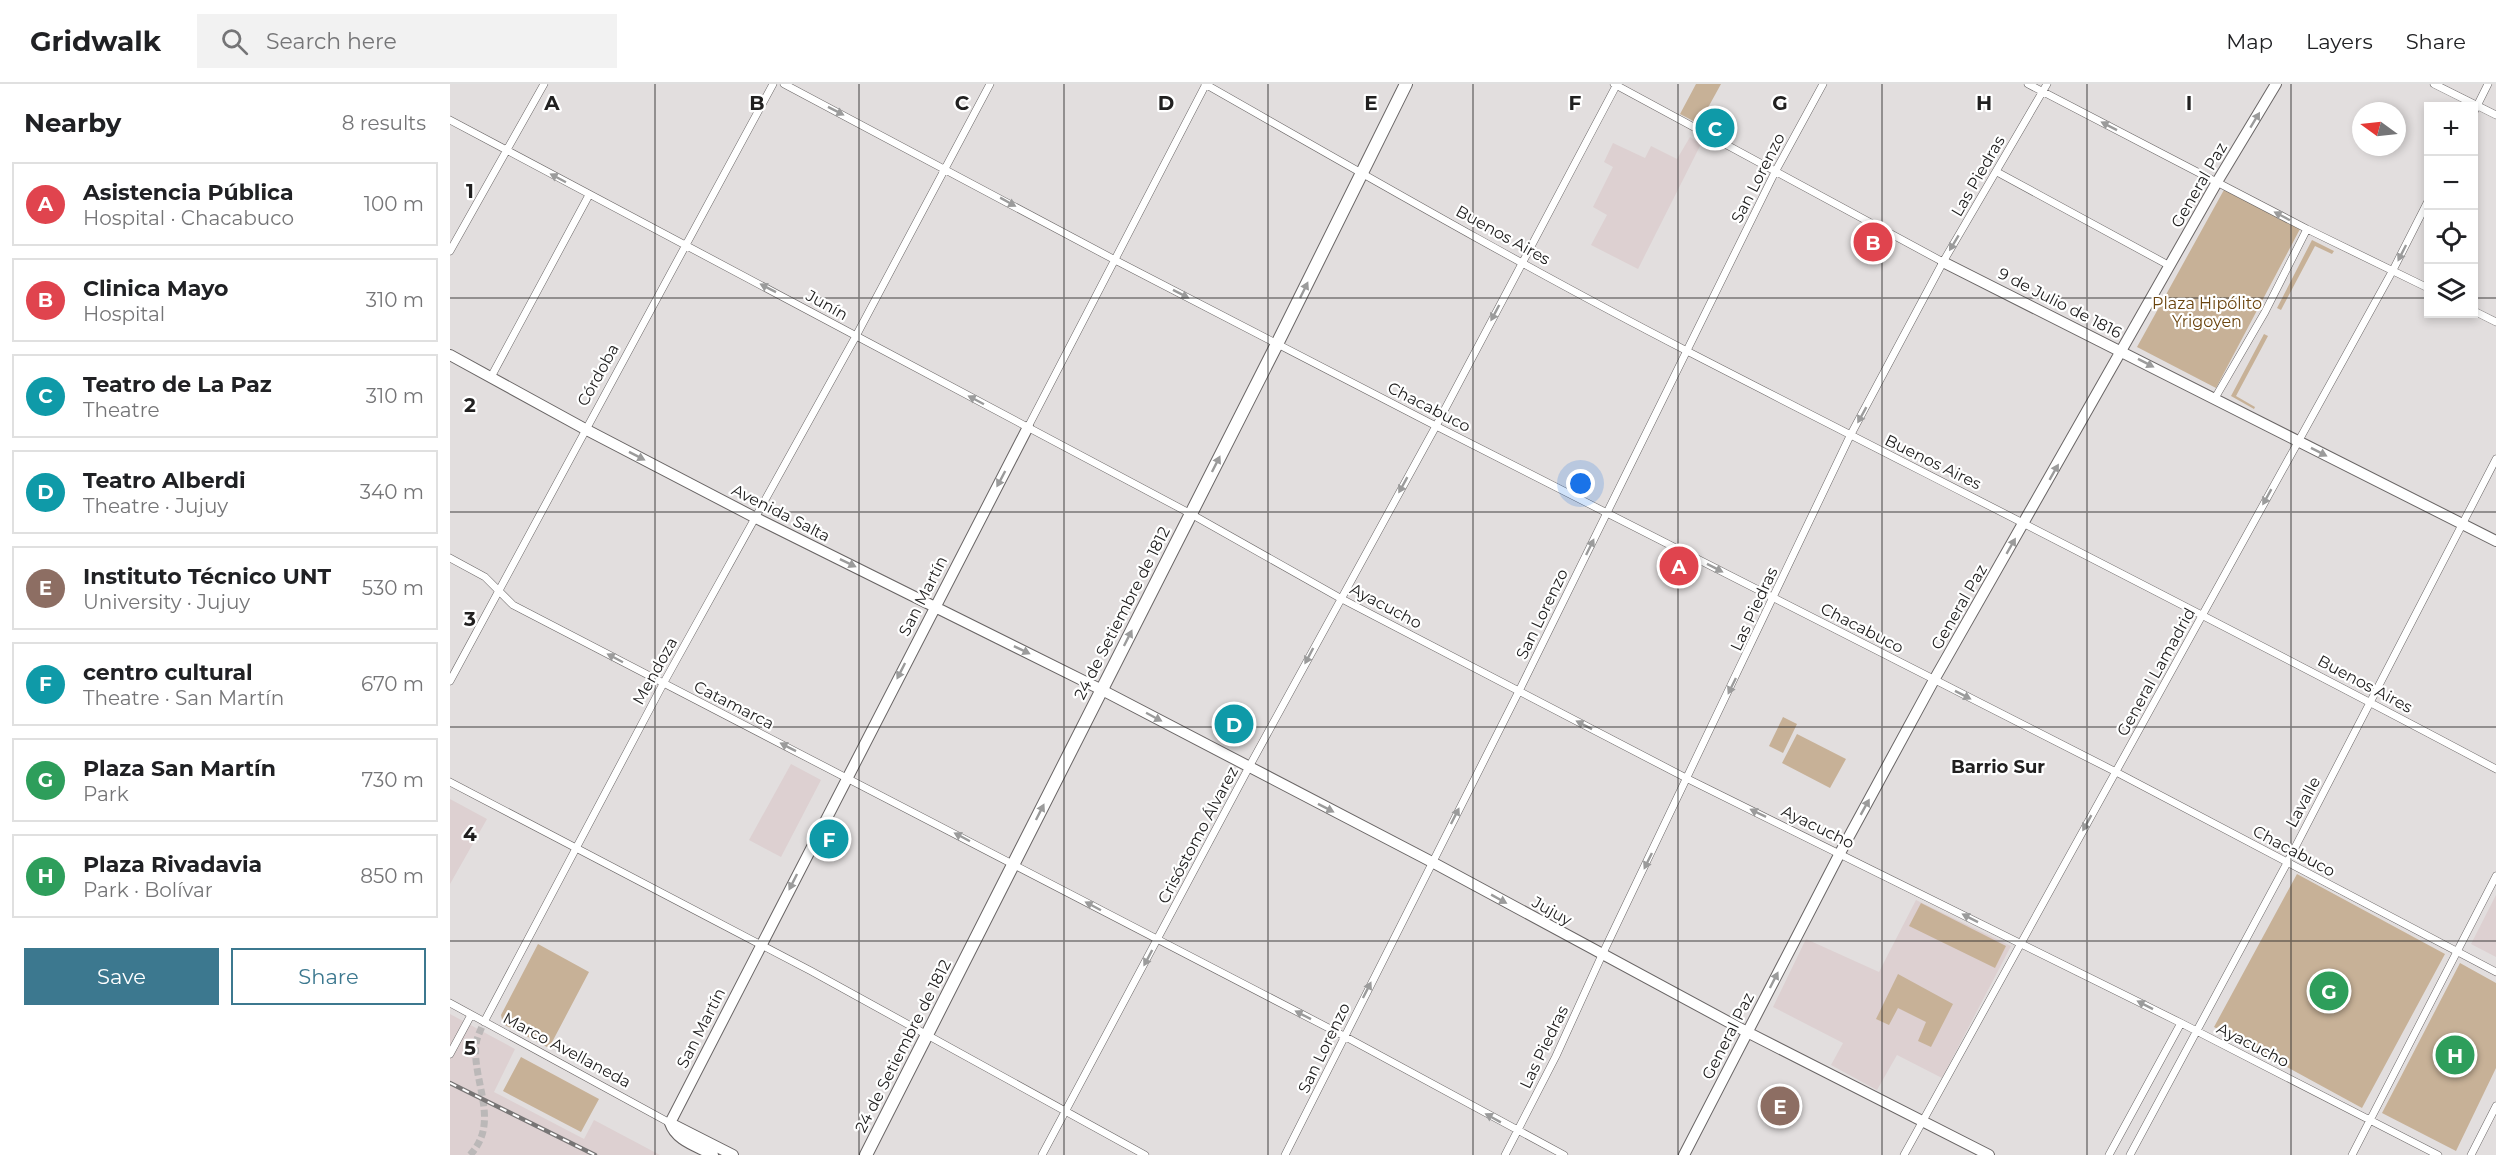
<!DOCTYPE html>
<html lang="en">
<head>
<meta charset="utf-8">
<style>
  :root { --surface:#fff; --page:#f2f2f2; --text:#202124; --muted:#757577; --line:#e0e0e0; --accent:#3c788f }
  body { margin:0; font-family:Montserrat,sans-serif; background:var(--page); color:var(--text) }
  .controls { position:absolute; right:18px; top:18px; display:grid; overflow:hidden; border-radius:0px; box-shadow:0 3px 9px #0003 }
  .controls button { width:54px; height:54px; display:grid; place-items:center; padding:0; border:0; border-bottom:2px solid var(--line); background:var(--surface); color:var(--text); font:30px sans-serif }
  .compass { position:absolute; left:1902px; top:18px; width:54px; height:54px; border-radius:50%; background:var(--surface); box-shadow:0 3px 9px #0003; rotate:285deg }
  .you { position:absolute; left:1131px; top:400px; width:21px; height:21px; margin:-15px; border:4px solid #fff; border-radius:50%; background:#1a73e8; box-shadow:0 0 0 9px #1a73e833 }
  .badge { display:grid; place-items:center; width:39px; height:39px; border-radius:50%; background:var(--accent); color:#fff; font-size:20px; font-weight:700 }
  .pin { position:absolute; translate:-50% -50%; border:3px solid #fff; box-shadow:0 2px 6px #0006 }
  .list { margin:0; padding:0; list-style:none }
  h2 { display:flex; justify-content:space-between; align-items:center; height:78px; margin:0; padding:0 24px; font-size:26px }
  h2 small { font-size:20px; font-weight:400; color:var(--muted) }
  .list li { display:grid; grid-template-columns:39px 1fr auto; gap:18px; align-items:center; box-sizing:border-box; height:84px; margin:0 12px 12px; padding:0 12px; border:2px solid var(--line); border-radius:0px }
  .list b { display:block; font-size:22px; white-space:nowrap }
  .list p { margin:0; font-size:20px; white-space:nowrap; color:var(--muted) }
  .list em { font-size:20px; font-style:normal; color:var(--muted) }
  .actions { display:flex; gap:12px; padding:18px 24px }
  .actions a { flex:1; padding:14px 0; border:2px solid var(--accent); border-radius:0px; text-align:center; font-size:21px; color:var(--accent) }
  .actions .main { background:var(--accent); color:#fff }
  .icon { flex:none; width:33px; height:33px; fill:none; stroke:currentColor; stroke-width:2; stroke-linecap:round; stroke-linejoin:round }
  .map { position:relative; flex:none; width:2046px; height:1071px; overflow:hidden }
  header { display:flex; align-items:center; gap:36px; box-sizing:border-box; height:84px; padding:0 30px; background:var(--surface); border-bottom:2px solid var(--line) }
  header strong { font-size:28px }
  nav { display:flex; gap:33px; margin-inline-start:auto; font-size:21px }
  .search { width:420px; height:54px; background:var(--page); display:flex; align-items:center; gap:15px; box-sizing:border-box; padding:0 21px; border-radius:0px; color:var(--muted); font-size:22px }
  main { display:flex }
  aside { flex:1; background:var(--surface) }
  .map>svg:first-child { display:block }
</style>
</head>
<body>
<header>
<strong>Gridwalk</strong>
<div class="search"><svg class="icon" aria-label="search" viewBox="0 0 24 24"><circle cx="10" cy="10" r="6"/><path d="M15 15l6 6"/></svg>Search here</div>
<nav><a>Map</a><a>Layers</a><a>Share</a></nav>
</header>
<main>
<aside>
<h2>Nearby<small>8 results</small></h2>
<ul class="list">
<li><span class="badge" style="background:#e0444e">A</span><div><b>Asistencia Pública</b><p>Hospital · Chacabuco</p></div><em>100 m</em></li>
<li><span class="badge" style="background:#e0444e">B</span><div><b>Clinica Mayo</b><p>Hospital</p></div><em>310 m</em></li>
<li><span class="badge" style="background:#0f9aa8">C</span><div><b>Teatro de La Paz</b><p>Theatre</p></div><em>310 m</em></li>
<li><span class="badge" style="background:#0f9aa8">D</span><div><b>Teatro Alberdi</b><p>Theatre · Jujuy</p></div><em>340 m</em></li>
<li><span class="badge" style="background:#8d6e63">E</span><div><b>Instituto Técnico UNT</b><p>University · Jujuy</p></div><em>530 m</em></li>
<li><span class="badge" style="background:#0f9aa8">F</span><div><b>centro cultural</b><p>Theatre · San Martín</p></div><em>670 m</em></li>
<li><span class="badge" style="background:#2e9e5b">G</span><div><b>Plaza San Martín</b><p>Park</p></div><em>730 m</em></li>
<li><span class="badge" style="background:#2e9e5b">H</span><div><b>Plaza Rivadavia</b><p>Park · Bolívar</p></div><em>850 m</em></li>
</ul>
<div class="actions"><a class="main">Save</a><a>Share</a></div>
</aside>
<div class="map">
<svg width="2046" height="1071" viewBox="0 0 2046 1071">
  <rect width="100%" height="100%" fill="#e2dede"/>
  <path fill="#ddd0d1" d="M1240,53L1251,60L1188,185L1141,161L1157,131L1143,123L1163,83L1154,78L1163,59L1195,74L1201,62L1227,75Z
    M341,680L371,696L331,773L299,756Z
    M0,715L37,735L0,800Z
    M2046,811V873L2021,860Z
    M1466,816L1561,862L1492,994L1447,971L1427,1006L1381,981L1393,959L1323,923L1356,855L1429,888Z
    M0,930L65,965L44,1008L134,1055L144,1036L210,1071H0Z"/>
  <path fill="#c7b197" d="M1246,0H1271L1249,40L1230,30Z
    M1775,104L1850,145L1766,304L1687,263Z
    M1862,156L1884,167L1882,170L1865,162L1831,226L1827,224Z
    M1814,250L1818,252L1786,312L1805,323L1804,325L1781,312Z
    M1333,633L1347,640L1333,669L1319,662Z
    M1347,650L1396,675L1380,704L1332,679Z
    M1847,790L1995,870L1912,1024L1764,943Z
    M1471,819L1556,862L1545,884L1459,842Z
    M88,860L139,888L99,964L53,940L51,931Z
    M2010,879L2046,899V984L2006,1067L1932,1029Z
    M1448,890L1503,920L1481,963L1468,957L1476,938L1448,924L1439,941L1426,935Z
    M71,973L149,1015L131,1048L53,1007Z"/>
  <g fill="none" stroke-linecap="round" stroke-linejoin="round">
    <path stroke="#bbb8b8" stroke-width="7" stroke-dasharray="7 3.5" stroke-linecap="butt" d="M20,1071C51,1038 22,998 26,960C27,953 31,945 34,938"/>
    <defs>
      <path id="street" d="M334,0L665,176L986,342L1666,688L2046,888
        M755,0C915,91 1074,183 1237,267C1507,406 1778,542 2046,685
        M1164,0L1493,178
        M1578,0L1857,145L1978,204
        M1984,0L2046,31
        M2024,28L2038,0
        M0,36L741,430L890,514L1238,695L1731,939L1988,1071
        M1547,88L1720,182
        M0,167L94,0
        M2024,227L2046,238
        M41,293L139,111
        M1765,314L1815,228L1857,145
        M578,343L756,0
        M0,474L35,493L63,521L894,952L1114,1071
        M0,597L323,0
        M0,698L361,887L695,1071
        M0,919L220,1039
        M34,938L213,600L406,252L540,0
        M0,970L21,931
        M592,1071L799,683L986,342L1167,0
        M835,1071L1069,607L1325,88L1373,0
        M1055,1071L1106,972L1152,871L1400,352L1493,178L1597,0
        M1454,1071L1943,186L1978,117
        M1659,1071L1731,939
        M1680,1071L1837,779L2046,375
        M1902,1071L2046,792
        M2021,1071L2046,1022"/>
      <path id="secondary" d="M1493,178L2046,457
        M0,271L135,345L304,433L652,606L982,778L1297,948L1539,1071
        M220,1039L578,343
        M220,1039L283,1071
        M220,1039C226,1057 247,1062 263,1071
        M1234,1071L1390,769L1484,596L1767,98L1826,0"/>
      <path id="primary" d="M416,1071L827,260L956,0"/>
    </defs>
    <use href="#street" stroke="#696565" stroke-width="8"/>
    <use href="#secondary" stroke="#696565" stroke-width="12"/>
    <use href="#primary" stroke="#696565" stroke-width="14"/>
    <use href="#street" stroke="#fff" stroke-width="7"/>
    <use href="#secondary" stroke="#fff" stroke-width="10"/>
    <use href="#primary" stroke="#fff" stroke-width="12"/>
    <defs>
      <path id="rail" d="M0,999L145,1071"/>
    </defs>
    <use href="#rail" stroke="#777575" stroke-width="4.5"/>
    <use href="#rail" stroke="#fff" stroke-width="2" stroke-dasharray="7" stroke-linecap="butt"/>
  </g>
  <defs><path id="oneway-solid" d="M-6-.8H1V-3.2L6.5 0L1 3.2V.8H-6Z" transform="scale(1.5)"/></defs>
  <g fill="#9b9b9b">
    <use href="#oneway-solid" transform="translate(386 27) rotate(27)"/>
    <use href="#oneway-solid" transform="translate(1805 36) rotate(-59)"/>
    <use href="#oneway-solid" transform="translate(1659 42) rotate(-153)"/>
    <use href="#oneway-solid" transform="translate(108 94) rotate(-152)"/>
    <use href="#oneway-solid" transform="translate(558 118) rotate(29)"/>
    <use href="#oneway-solid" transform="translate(1832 132) rotate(-152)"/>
    <use href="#oneway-solid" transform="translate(1504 159) rotate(121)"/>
    <use href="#oneway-solid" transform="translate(1952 169) rotate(117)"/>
    <use href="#oneway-solid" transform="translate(318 204) rotate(-153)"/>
    <use href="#oneway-solid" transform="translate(854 206) rotate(-64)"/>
    <use href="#oneway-solid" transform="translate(731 210) rotate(27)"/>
    <use href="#oneway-solid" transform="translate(1045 229) rotate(118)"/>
    <use href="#oneway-solid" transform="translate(1696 279) rotate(27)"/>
    <use href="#oneway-solid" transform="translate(526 316) rotate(-152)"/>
    <use href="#oneway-solid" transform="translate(1412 331) rotate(119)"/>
    <use href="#oneway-solid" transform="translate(1869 368) rotate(27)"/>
    <use href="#oneway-solid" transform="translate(187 372) rotate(27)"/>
    <use href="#oneway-solid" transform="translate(766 380) rotate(-63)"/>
    <use href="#oneway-solid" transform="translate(1604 388) rotate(-60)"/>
    <use href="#oneway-solid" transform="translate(551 395) rotate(118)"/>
    <use href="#oneway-solid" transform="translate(953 401) rotate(119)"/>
    <use href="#oneway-solid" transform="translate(1817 413) rotate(119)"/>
    <use href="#oneway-solid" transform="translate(1561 462) rotate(-60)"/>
    <use href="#oneway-solid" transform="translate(1140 463) rotate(-64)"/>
    <use href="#oneway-solid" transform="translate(398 479) rotate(26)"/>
    <use href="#oneway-solid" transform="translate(1265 484) rotate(27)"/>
    <use href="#oneway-solid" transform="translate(678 554) rotate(-63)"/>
    <use href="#oneway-solid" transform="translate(572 566) rotate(26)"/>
    <use href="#oneway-solid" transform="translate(859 572) rotate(118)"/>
    <use href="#oneway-solid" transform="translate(165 574) rotate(-152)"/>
    <use href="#oneway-solid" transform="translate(451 587) rotate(117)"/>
    <use href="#oneway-solid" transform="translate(1282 602) rotate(116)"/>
    <use href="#oneway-solid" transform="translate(1513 611) rotate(27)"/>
    <use href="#oneway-solid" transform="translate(704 633) rotate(28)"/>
    <use href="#oneway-solid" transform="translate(1134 641) rotate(-153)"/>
    <use href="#oneway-solid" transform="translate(338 663) rotate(-153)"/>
    <use href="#oneway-solid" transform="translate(1415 723) rotate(-61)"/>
    <use href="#oneway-solid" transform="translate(876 724) rotate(27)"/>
    <use href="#oneway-solid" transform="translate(590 728) rotate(-63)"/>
    <use href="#oneway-solid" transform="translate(1308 729) rotate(-154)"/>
    <use href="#oneway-solid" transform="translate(1005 732) rotate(-63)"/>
    <use href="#oneway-solid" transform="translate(1637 739) rotate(119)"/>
    <use href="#oneway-solid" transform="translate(512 753) rotate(-152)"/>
    <use href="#oneway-solid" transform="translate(1198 777) rotate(116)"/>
    <use href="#oneway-solid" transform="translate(343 798) rotate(117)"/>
    <use href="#oneway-solid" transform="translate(1049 815) rotate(29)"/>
    <use href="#oneway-solid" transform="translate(643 822) rotate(-152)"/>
    <use href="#oneway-solid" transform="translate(1520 834) rotate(-153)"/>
    <use href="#oneway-solid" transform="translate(698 874) rotate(118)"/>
    <use href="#oneway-solid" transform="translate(1324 896) rotate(-63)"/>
    <use href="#oneway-solid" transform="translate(917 906) rotate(-63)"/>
    <use href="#oneway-solid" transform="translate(1695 921) rotate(-153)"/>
    <use href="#oneway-solid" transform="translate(853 931) rotate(-153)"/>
    <use href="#oneway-solid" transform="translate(1043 1034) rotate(-151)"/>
  </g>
  <path fill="none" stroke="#212020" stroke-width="1.5" stroke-opacity="0.55" d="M205,0V1071M409,0V1071M614,0V1071M818,0V1071M1023,0V1071M1228,0V1071M1432,0V1071M1637,0V1071M1841,0V1071M0,214H1978M2024,214H2046M0,428H2046M0,643H2046M0,857H2046"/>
  <g text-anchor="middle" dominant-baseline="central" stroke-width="4.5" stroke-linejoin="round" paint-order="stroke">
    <g font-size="16" fill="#212020" stroke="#fff">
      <text transform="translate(1528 92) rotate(-60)">Las Piedras</text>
      <text transform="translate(1308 94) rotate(-63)">San Lorenzo</text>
      <text transform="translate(1749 101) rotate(-60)">General Paz</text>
      <text transform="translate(1053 151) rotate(29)">Buenos Aires</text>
      <text transform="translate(1610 219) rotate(27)">9 de Julio de 1816</text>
      <text transform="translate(377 221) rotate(29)">Junín</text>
      <text transform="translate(148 291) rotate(-61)">Córdoba</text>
      <text transform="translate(979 323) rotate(27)">Chacabuco</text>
      <text transform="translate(1483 378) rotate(26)">Buenos Aires</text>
      <text transform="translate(331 429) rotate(27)">Avenida Salta</text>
      <text transform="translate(473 512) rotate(-63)">San Martín</text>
      <text transform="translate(936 522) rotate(28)">Ayacucho</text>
      <text transform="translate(1509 523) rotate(-60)">General Paz</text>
      <text transform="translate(1304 525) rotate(-65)">Las Piedras</text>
      <text transform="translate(672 529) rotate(-63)">24 de Setiembre de 1812</text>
      <text transform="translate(1092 530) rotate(-64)">San Lorenzo</text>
      <text transform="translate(1412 544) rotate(27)">Chacabuco</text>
      <text transform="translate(205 587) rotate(-61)">Mendoza</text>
      <text transform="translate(1706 588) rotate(-61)">General Lamadrid</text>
      <text transform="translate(1915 600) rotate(28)">Buenos Aires</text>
      <text transform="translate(284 621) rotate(27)">Catamarca</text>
      <text transform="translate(1853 718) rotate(-62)">Lavalle</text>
      <text transform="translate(1368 743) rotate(26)">Ayacucho</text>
      <text transform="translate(748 751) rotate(-62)">Crisóstomo Álvarez</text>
      <text transform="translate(1844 767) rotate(28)">Chacabuco</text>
      <text transform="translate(1102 827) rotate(29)">Jujuy</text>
      <text transform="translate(251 944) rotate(-63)">San Martín</text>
      <text transform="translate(1278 952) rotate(-63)">General Paz</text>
      <text transform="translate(1803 961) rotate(27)">Ayacucho</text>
      <text transform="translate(453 962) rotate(-63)">24 de Setiembre de 1812</text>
      <text transform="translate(1094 963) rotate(-64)">Las Piedras</text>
      <text transform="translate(874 964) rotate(-64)">San Lorenzo</text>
      <text transform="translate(117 966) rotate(28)">Marco Avellaneda</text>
    </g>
    <g font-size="16" fill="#6b450f" stroke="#fff">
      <text x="1757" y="219">Plaza Hipólito<tspan x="1757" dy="18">Yrigoyen</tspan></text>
    </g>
    <g font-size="18" font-weight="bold" fill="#212020" stroke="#fff">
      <text x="1548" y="683">Barrio Sur</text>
    </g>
  </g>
  <g font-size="20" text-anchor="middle" font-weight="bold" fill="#212020" stroke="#fff" stroke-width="4.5" stroke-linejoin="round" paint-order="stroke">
    <text x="102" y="26">A</text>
    <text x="307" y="26">B</text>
    <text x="512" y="26">C</text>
    <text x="716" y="26">D</text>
    <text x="921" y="26">E</text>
    <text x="1125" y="26">F</text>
    <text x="1330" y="26">G</text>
    <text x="1534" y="26">H</text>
    <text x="1739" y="26">I</text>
    <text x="20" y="114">1</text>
    <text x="20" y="328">2</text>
    <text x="20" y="542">3</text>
    <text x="20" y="757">4</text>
    <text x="20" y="971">5</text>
  </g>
</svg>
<div class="controls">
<button>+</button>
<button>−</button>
<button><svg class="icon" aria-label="locate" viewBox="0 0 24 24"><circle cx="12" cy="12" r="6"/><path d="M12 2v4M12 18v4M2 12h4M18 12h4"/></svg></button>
<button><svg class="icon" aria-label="layers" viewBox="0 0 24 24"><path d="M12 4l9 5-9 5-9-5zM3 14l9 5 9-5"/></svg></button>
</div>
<svg class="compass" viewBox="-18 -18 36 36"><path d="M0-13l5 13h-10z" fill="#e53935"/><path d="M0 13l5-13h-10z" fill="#757577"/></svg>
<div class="you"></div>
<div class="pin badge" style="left:1229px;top:482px;background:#e0444e">A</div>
<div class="pin badge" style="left:1423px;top:158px;background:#e0444e">B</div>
<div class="pin badge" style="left:1265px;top:44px;background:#0f9aa8">C</div>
<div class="pin badge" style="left:784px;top:640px;background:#0f9aa8">D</div>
<div class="pin badge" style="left:1330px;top:1022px;background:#8d6e63">E</div>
<div class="pin badge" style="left:379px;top:755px;background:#0f9aa8">F</div>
<div class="pin badge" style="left:1879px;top:907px;background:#2e9e5b">G</div>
<div class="pin badge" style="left:2005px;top:971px;background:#2e9e5b">H</div>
</div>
</main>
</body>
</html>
